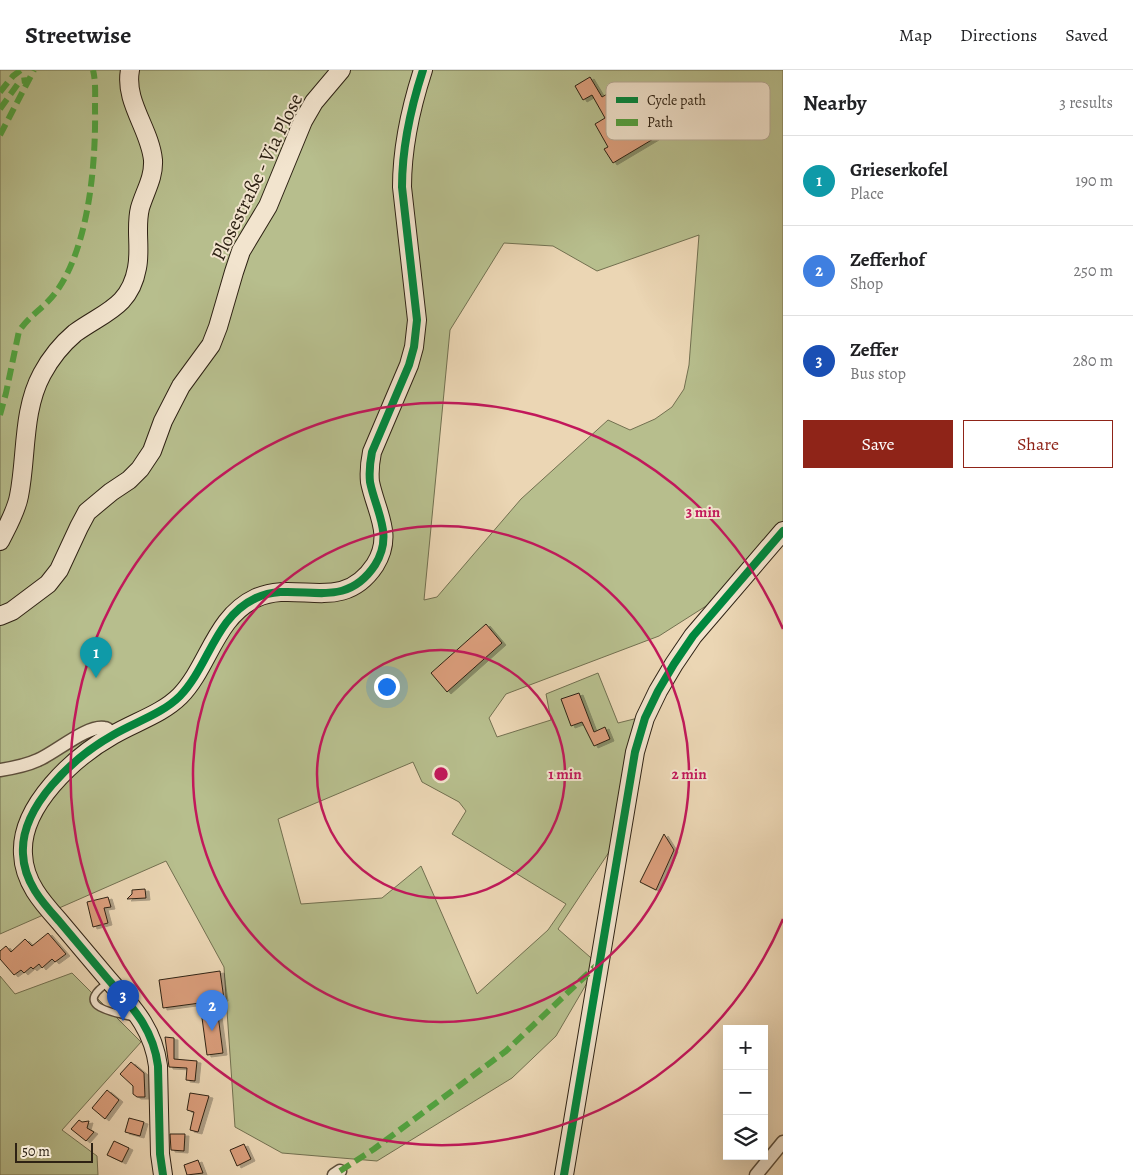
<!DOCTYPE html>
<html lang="en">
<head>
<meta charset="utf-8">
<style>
  :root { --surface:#fff; --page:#f2f2f2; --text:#202124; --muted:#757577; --line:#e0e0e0; --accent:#8f2418 }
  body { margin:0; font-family:Alegreya,serif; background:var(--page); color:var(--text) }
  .controls { position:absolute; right:15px; bottom:15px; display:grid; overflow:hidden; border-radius:0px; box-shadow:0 5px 20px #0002 }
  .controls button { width:45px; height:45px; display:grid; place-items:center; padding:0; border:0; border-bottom:1px solid var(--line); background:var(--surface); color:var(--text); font:25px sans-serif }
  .scale { position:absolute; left:15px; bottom:12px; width:78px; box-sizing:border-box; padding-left:5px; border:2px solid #2e2214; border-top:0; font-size:14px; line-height:18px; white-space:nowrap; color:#2e2214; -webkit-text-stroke:4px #f2e4ce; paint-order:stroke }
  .you { position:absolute; left:386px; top:616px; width:18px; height:18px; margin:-12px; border:4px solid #fff; border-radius:50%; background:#1a73e8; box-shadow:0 0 0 8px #1a73e833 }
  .badge { display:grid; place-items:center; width:32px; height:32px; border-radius:50%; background:var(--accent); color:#fff; font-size:16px; font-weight:700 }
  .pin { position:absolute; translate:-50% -41px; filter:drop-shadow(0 1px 2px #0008) }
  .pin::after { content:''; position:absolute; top:26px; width:18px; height:15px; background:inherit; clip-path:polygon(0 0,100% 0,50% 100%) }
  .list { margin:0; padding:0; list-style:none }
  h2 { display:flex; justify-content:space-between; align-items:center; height:65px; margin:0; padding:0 20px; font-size:21px }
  h2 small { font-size:16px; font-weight:400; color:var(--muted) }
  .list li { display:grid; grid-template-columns:32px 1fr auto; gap:15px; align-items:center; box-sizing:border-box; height:90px; padding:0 20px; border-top:1px solid var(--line) }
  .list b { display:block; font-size:19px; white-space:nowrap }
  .list p { margin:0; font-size:16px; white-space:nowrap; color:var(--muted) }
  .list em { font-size:16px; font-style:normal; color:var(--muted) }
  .actions { display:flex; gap:10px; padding:15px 20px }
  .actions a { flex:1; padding:11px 0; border:1px solid var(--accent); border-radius:0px; text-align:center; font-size:18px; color:var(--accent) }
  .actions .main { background:var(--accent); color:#fff }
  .icon { flex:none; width:28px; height:28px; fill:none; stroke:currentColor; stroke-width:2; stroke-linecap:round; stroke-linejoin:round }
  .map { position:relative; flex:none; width:783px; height:1105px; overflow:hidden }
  header { display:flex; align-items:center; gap:30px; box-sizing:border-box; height:70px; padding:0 25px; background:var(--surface); border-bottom:1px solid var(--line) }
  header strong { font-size:24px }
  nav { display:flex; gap:28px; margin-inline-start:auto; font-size:18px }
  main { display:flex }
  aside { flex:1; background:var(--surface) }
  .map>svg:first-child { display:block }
</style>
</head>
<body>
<header>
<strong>Streetwise</strong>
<nav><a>Map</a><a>Directions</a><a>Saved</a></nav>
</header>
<main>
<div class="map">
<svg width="783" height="1105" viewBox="0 0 783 1105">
  <defs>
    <filter id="shadow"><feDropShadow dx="4" dy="2" stdDeviation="0" flood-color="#0004"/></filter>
  </defs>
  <rect width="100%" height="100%" fill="#ebd6b4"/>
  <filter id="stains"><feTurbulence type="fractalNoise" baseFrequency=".004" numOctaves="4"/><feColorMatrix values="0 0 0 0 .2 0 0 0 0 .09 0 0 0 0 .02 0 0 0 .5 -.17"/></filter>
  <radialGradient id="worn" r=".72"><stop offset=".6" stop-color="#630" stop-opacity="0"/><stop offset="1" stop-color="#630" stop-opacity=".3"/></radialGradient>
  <path fill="#b7be8d" stroke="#727050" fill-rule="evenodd" d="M0,0H783V461L739,515L659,566L506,624L489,648L497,667L551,650L546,624L598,603L618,653L638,648L629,752L558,859L598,894L556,966L512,1008L377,1091L282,1083L235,1057L224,897L166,791L0,864ZM699,165L689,295L684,319L672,337L655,349L630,360L608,350L521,429L437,527L424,530L450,260L504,173L553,176L597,201ZM413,692L422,712L459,732L466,741L452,764L566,834L548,860L477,924L421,796L382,828L301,834L278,749Z
    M72,903L141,972L62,1060L97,1086L98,1105H0V906L15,924Z"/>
  <path fill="#db9e7b" stroke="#2e2214" filter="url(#shadow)" d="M590,7L602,27L609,23L623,47L616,51L627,69L648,57L655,68L613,93L604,79L608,77L595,54L605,48L592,25L583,30L575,16Z
    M486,554L502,573L447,622L431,603Z
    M579,623L594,662L605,657L610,669L594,676L582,652L571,656L561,629Z
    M664,764L674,780L656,820L640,812Z
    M145,819L146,828L127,829L132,824V820Z
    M108,827L111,837L104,838L108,853L93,857L87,832Z
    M48,863L66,884L55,892L52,889L42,898L39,894L33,899L31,897L24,903L21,900L14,905L0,889V881L6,876L11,882L25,869L32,876Z
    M220,901L224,929L216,930L223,983L207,985L200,933L163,938L159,910Z
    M165,967L174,968V989L197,991L195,1011L186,1010L187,998L169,997Z
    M131,992L144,1003L145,1027H137L133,1024V1016L120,1004Z
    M107,1020L119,1030L105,1049L92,1038Z
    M190,1023L209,1026L198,1062L190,1060L194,1042L187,1040Z
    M129,1048L144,1052L140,1066L125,1062Z
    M79,1050L82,1052L89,1051L87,1058L94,1062L86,1071L71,1059Z
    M170,1064H185L184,1081L171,1080Z
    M114,1071L129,1078L122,1092L107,1085Z
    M244,1074L251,1089L237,1096L230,1080Z
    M198,1090L203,1103L187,1105L184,1095Z"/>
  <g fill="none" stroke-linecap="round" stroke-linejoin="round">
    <defs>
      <path id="lane" d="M109,912C72,936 111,942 132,947L133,946"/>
      <path id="street" d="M0,700C13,698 25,696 38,690C55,683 87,655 104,658C109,658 110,662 112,665
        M334,1105L340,1101
        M756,1105L783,1072"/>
      <path id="secondary" d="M0,471C7,457 16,442 19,426C27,386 22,341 42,304C50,289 62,274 75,263C104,242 130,237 137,198C141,178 135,158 140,138C145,121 154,108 153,90C150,59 124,32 130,0
        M0,546L12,541L48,514L59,500L79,457L87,442L111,422L129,410L140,399L152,381L163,351L181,316L211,275L218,257L234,202L241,181L268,136L303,51L314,32L341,0
        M163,1105L160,1084L158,996C153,957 131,936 107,908C91,889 75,870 59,851C42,832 24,812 23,784C20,736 74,687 113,665C135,652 162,644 180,626C209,596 215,547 256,528C297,509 342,545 375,495C394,465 376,442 370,412C369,402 370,392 372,382L409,295L414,277L417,250L402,117C402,78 411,37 423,0
        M564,1105L635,682L645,648L658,621L674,594L693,566L783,461"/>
    </defs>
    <use href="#lane" stroke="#5d4f3c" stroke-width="9"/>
    <use href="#street" stroke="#5d4f3c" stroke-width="15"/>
    <use href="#secondary" stroke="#2e2214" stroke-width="20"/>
    <use href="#lane" stroke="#f2e4ce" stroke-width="6"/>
    <use href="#street" stroke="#f2e4ce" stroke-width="12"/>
    <use href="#secondary" stroke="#f2e4ce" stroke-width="18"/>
    <path stroke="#52a23f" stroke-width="6" stroke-dasharray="12 6" stroke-linecap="butt" d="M0,22L13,6L21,0
      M0,39L20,11L28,10
      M0,65L34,0
      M0,345L6,323L19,261C29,246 45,237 56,222C89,177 96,93 95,38C95,26 96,12 93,0
      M340,1101L374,1079L506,981L598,894"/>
    <defs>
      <path id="cycleway" d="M163,1105L160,1084L158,996C153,957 131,936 107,908C91,889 75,870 59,851C42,832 24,812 23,784C20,736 74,687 113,665C135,652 162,644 180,626C209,596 215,547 256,528C297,509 342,545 375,495C394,465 376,442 370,412C369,402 370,392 372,382L409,295L414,277L417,250L402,117C402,78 411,37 423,0
        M564,1105L635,682L645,648L658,621L674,594L693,566L783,461"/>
    </defs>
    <use href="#cycleway" stroke="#f2e4ce" stroke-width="11"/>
    <use href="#cycleway" stroke="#00873e" stroke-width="8"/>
  </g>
  <g fill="none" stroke="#c2185b" stroke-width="2.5">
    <circle cx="441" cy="704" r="124"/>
    <circle cx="441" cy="704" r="248"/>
    <path d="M783 849A371 371 0 1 1 783 559"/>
  </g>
  <g text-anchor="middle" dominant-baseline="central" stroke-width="4" stroke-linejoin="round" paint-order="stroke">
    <g font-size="20" fill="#2e2214" stroke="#f2e4ce">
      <text transform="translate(257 107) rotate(-64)">Plosestraße - Via Plose</text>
    </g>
  </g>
  <rect x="606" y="12" width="164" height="58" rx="8" fill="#f2e4ce" stroke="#b7aa96" stroke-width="1"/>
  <rect x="616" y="27" width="22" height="6" fill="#00873e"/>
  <rect x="616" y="49" width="22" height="7" fill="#52a23f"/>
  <g font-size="14" fill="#2e2214">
    <text x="647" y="35">Cycle path</text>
    <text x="647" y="57">Path</text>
  </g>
  <circle cx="441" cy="704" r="8" fill="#c2185b" stroke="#f2e4ce" stroke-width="2.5"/>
  <g font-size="15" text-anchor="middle" font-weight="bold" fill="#c2185b" stroke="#f2e4ce" stroke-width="4" stroke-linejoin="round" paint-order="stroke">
    <text x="703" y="447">3 min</text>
    <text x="565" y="709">1 min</text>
    <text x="689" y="709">2 min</text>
  </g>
  <rect width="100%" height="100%" filter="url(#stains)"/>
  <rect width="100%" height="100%" fill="url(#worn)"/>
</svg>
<div class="controls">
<button>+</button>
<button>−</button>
<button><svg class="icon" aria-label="layers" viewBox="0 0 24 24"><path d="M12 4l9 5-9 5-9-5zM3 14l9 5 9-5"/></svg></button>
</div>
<div class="scale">50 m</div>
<div class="you"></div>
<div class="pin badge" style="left:96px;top:608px;background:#0f9aa8">1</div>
<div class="pin badge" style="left:212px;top:961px;background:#3f7fe0">2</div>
<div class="pin badge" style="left:123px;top:951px;background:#1a4fb4">3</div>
</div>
<aside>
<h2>Nearby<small>3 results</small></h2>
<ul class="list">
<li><span class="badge" style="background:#0f9aa8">1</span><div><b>Grieserkofel</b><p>Place</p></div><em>190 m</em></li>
<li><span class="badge" style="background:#3f7fe0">2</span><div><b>Zefferhof</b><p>Shop</p></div><em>250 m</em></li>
<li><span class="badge" style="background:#1a4fb4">3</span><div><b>Zeffer</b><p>Bus stop</p></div><em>280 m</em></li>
</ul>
<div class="actions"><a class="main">Save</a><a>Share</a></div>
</aside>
</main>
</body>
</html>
